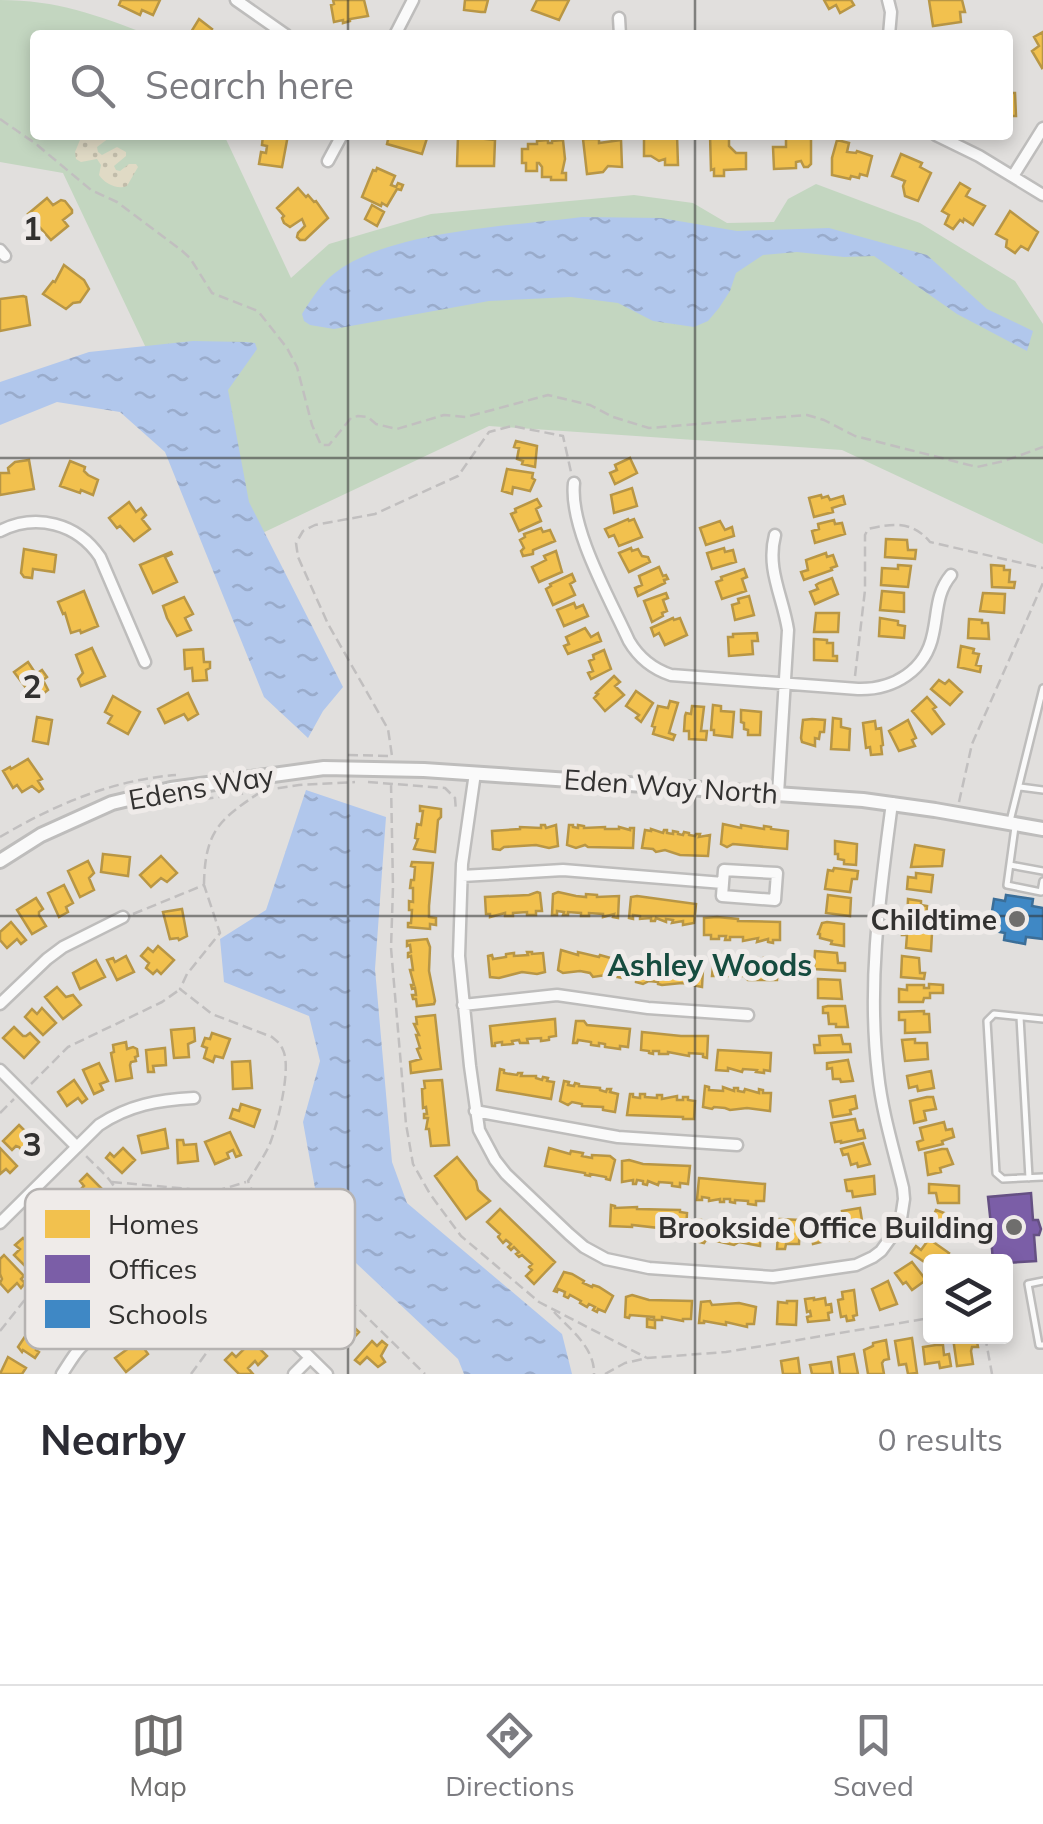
<!DOCTYPE html>
<html lang="en">
<head>
<meta charset="utf-8">
<style>
  :root { --surface:#fff; --page:#f2f2f3; --text:#2b2b33; --muted:#7c7c81; --line:#e1e1e2; --accent:#6f6e6d }
  body { margin:0; font-family:Mulish,sans-serif; background:var(--page); color:var(--text) }
  .controls { position:absolute; right:30px; bottom:30px; display:grid; overflow:hidden; border-radius:10px; box-shadow:0 5px 15px #0003 }
  .controls button { width:90px; height:90px; display:grid; place-items:center; padding:0; border:0; border-bottom:2px solid var(--line); background:var(--surface); color:var(--text); font:50px sans-serif }
  .list { margin:0; padding:0; list-style:none }
  h2 { display:flex; justify-content:space-between; align-items:center; height:130px; margin:0; padding:0 40px; font-size:42px }
  h2 small { font-size:32px; font-weight:400; color:var(--muted) }
  .icon { flex:none; width:55px; height:55px; fill:none; stroke:currentColor; stroke-width:2; stroke-linecap:round; stroke-linejoin:round }
  .map { position:relative; flex:none; width:1043px; height:1374px; overflow:hidden }
  .search { position:absolute; background:var(--surface); box-shadow:0 5px 15px #0003; left:30px; right:30px; top:30px; height:110px; display:flex; align-items:center; gap:25px; box-sizing:border-box; padding:0 35px; border-radius:10px; color:var(--muted); font-size:38px }
  .sheet { height:310px; background:var(--surface) }
  nav { display:flex; justify-content:space-around; align-items:center; box-sizing:border-box; height:140px; border-top:2px solid var(--line); background:var(--surface); font-size:28px; color:var(--muted) }
  nav a { display:grid; justify-items:center; gap:5px }
  nav .on { color:var(--accent) }
  .map>svg:first-child { display:block }
</style>
</head>
<body>
<div class="map">
<svg width="1043" height="1374" viewBox="0 0 1043 1374">
  <defs>
    <pattern id="sand-dots" width="8" height="8" patternUnits="userSpaceOnUse" patternTransform="scale(2.5)"><rect width="8" height="8" fill="#e0dac5"/><path d="M2 2h.1M6 6h.1" fill="none" stroke="#c1bcaa" stroke-width="1.8" stroke-linecap="round"/></pattern>
    <pattern id="water-ripples" width="26" height="14" patternUnits="userSpaceOnUse" patternTransform="scale(2.5)"><rect width="26" height="14" fill="#b1c7ec"/><path d="M2 4q2-2 4 0t4 0M15 11q2-2 4 0t4 0" fill="none" stroke="#99abcb"/></pattern>
  </defs>
  <rect width="100%" height="100%" fill="#e1dfdd"/>
  <path fill="#c3d6c0" d="M0,0C57,0 97,15 149,35H35V135H224L291,278L329,244L431,214L634,195L693,203L727,223L774,222L788,199L816,184L920,223L1015,281L1043,324V544L842,450L489,426L239,544L63,173L0,162Z"/>
  <path fill="url(#sand-dots)" d="M82,135H108L109,138L97,147L98,152L102,155L117,147L126,152V156L114,166L116,170L120,171L129,164H136L138,167L127,186C117,190 104,183 99,175L101,165L97,159L81,162L76,159L75,152Z"/>
  <path fill="url(#water-ripples)" d="M582,217L661,218L737,231L829,228L927,255L987,309L1033,331L1027,351L957,314L874,256L844,257L797,252L763,255L736,273L730,291L719,308L708,321L694,327L653,321L618,303L571,297L489,301L334,329L310,325L304,321L302,314C310,301 319,287 330,277C381,231 513,226 582,217Z
    M193,341L246,342L255,343L257,349L228,390L249,502L343,687L323,711L308,738L264,697L165,452L120,412L57,402L0,425V382L89,352Z
    M306,790L386,817L375,969L392,1162L407,1203L562,1334L572,1374H464L458,1359L323,1232L303,1122L320,1061L309,1016L224,982L220,939L266,910Z"/>
  <path fill="#f2c14e" stroke="#b89645" stroke-width="2.5" d="M121,0H160L153,15L142,10L140,15L119,5Z
    M333,0H364L368,16L350,19V21L343,23V20L334,22L331,5L334,4Z
    M465,0H488L485,12H481L464,10Z
    M537,0H569L559,20L532,10Z
    M824,0H851L854,5L840,13L836,5L829,9Z
    M929,0H962L965,12H960L961,22L933,26Z
    M199,19L212,29L208,35H196L191,32Z
    M1043,32V67L1042,68L1032,51L1039,46L1034,37Z
    M1008,93H1015L1016,116H1008Z
    M263,135H288L282,167L259,164L261,152L266,153L267,146L262,145Z
    M389,135H428L422,154L387,144Z
    M650,135H677L678,165H665V159L659,161L651,156H644V137Z
    M710,135H729V146L736,153H746V169L724,170V176H714V169L711,170Z
    M786,135H811V164L808,167H804L801,161L796,162V168L774,169L773,147H786Z
    M458,136L495,140L494,166H457Z
    M583,139H599V143L621,140L622,167L608,166L603,172L587,174Z
    M548,140V143H552V141L563,140L565,159L562,173H566V180H551V177H542V167L539,163H537V171H526V163H522V149H528V144H537V141Z
    M837,140L849,143L847,152L856,153L857,151L872,156L867,176L860,174L859,178L851,176L850,179L832,175V158Z
    M901,154L922,163L920,167L931,173L918,201L905,196L903,186L905,181L892,176Z
    M377,168L395,176L391,185L396,187L398,183L403,185L401,190L397,189L387,206L382,203L381,206L362,197L373,170L376,171Z
    M960,183L970,189L966,196L985,206L973,225L964,219L963,222L960,220L953,229L945,224L949,215L942,211Z
    M298,188L306,197L308,195L314,202L316,201L328,218L305,240H300L297,237L298,233L305,226L302,219L290,227L284,223L282,218L284,216L277,208Z
    M47,198L53,205L61,200L65,201L72,210V213L63,220L68,226L51,240L28,214Z
    M372,205L384,212L377,226L365,219Z
    M1010,211L1038,232L1028,250L1021,246L1015,253L1006,247L1007,240L996,234Z
    M64,265L84,280L89,289L80,302L73,303L66,309L43,294L53,281L55,282Z
    M23,296L26,297L30,325L0,331V299Z
    M516,441L537,446L535,467L522,464L523,461L517,459L519,448L514,447Z
    M630,458L637,473L615,484L610,473L617,470L615,465Z
    M29,460L34,489L0,495V473H9L8,468L15,462Z
    M70,461L85,467L84,471L88,475L98,480L93,495L81,490L80,493L60,486Z
    M507,469L533,473L532,478L535,480L530,491L513,487L512,494L502,491Z
    M632,488L637,506L614,513L611,495Z
    M821,495L822,498L828,496L830,500L843,496L845,504L832,508L833,512L814,517L809,498Z
    M537,499L541,506L536,509L541,521L519,531L511,514L516,512L515,509Z
    M129,502L136,512L141,508L146,515L142,519L150,529L134,541L120,526L117,528L109,518Z
    M628,519L629,521L634,519L642,537L619,546L614,535L609,537L605,529Z
    M834,520L835,524L842,523L845,534L815,543L812,531L819,529L818,524Z
    M720,521L725,530L732,527L734,536L706,545L700,528Z
    M541,528L543,532L550,530L555,541L533,550V554L523,556L521,551L524,548L520,540L525,537L524,534Z
    M886,539L907,540L908,550H916L915,559L885,557Z
    M631,548L632,551L638,549L642,556L648,557L650,562L629,572L619,553Z
    M724,548L725,552L733,550L736,562L712,569L707,553Z
    M24,549L56,555L54,572L33,569L32,578L24,577L21,573Z
    M556,551L562,572L539,582L532,567L546,560L544,556Z
    M171,552L172,554L165,557L177,582L153,593L140,565Z
    M826,553L827,557L833,555L837,566L831,568L832,570L804,580L801,572L808,570L806,560Z
    M898,565L911,566L908,587L881,585L882,568L898,569Z
    M991,565L1004,566V570H1010L1009,582H1015L1014,588L992,587Z
    M659,567L663,576L666,575L668,579L664,580L665,583L638,596L635,588L642,585L639,576Z
    M744,569L747,577L742,579L746,591L722,599L716,582L722,580L721,577Z
    M572,574L575,581L570,584L575,595L553,605L546,589L551,586L550,584Z
    M832,578L838,594L815,604L810,592L818,589L816,585L819,583Z
    M84,591L98,626L81,633L80,630L71,633L65,613L63,614L58,602Z
    M882,591L904,593V612L880,610Z
    M666,593L668,598L663,600L667,611L662,613L663,616L652,622L644,601Z
    M983,593L1005,594L1004,613L980,611Z
    M749,596L754,615L735,620L732,605L739,603L738,599Z
    M184,597L193,614L185,618L191,630L177,636L167,618L163,606Z
    M574,603L576,608L583,605L588,616L564,626L557,610Z
    M816,613H839L838,632H814Z
    M673,618L674,620L680,618L687,635L665,645L659,633L654,636L651,628Z
    M880,618L898,621V625L905,626L904,638L879,636Z
    M969,619L982,620V623H988L989,639L968,638Z
    M585,628L591,637L598,633L601,641L568,654L564,646L569,644L566,637Z
    M757,633L758,641H752L753,654L729,656L728,637H733V634Z
    M814,639L827,640V643H833V656H837V661L814,660Z
    M961,646L974,649L973,653L979,654L976,665L981,666L980,672L958,667Z
    M92,648L105,676L81,686L78,679L83,673L76,655Z
    M203,649L204,662H210V668L206,670L207,680L193,681L192,668L185,669L184,650Z
    M604,650L611,669L591,679L588,673L593,671L589,661L594,659L593,655Z
    M28,662L36,674L42,670L47,677L43,680L48,690L35,700L14,672Z
    M614,676L620,682L615,686L624,695L605,711L594,698L598,694L596,693Z
    M939,680L945,684L949,680L962,692L950,705L931,689Z
    M636,691L653,703L641,722L636,718L639,715L626,706Z
    M188,693L198,714L188,720L184,714L165,723L158,709Z
    M113,696L140,712L128,734L108,723L112,716L105,712Z
    M927,697L936,707L933,709L944,724L932,734L912,711Z
    M670,701L678,703L669,733L675,735L673,740L653,734L655,727L652,726L658,706L668,708Z
    M713,705L721,706V711L734,712L732,737L714,735V730H711Z
    M692,706L704,707L701,731H707L706,740L689,739V731H684L685,716L686,713L691,714Z
    M741,710L761,712L760,735H748V730L744,729V723L741,722Z
    M37,717L52,720L48,744L33,741Z
    M833,718L841,719V727L850,729L849,750L831,749Z
    M812,719L825,720L824,732H820L819,739L815,738V746L802,742L801,738L803,720Z
    M908,720L916,738L912,740L915,746L899,751L889,731Z
    M875,721L876,729L881,728L883,745L881,746L882,754L871,755L870,747L866,748L863,723Z
    M28,759L42,779L38,781L43,789L39,792L32,786L22,792L17,785L13,788L3,771L10,767L11,769Z
    M420,806L441,809V817L438,820L435,852L414,849L418,839L415,838L417,824L421,825L423,811H420Z
    M723,824L741,828V825L764,829V826L771,827V829L788,831L787,849L733,844L727,847L721,844Z
    M541,825H545L546,828L556,825L558,846L549,848L536,845L504,847L500,850L493,849L492,831L520,829V827L541,828Z
    M569,825H573V827L578,828V825L584,826V828L605,827V829H619V827L630,830V828H634L633,848L588,847L585,845L576,848L567,845Z
    M651,829L663,833L664,830H667V833L673,834V831L678,832V834L683,835L684,832L689,833V835L695,836L696,834H700L699,837L710,835L708,856L680,855L665,850L656,852L653,849L642,848L645,830L651,831Z
    M835,841L857,844L856,865L844,864V860L838,859V854H835Z
    M915,845L944,850L942,866L911,867Z
    M103,854L130,857L128,876L101,872Z
    M161,856L177,873L167,882L161,878L151,887L140,875Z
    M88,861L94,873L89,878L94,890L80,897L68,871Z
    M412,862L433,863L429,906V917L436,918V925L430,924V929L408,927V923H411L412,910H409V901L413,902V888H410L411,880H414L415,867L411,866Z
    M834,868L858,871L857,879H852L850,892L825,889L828,870L833,871Z
    M916,873L933,875L931,892L907,889L908,877L916,878Z
    M64,885L73,903L66,907L68,912L59,917L48,893Z
    M537,892L540,893L542,911H536V915H527V912L513,913V916H505V913L490,917V914H486L485,897L529,895Z
    M558,892L576,896L586,897V894L597,895V897L619,896L618,918L613,917L614,914L603,917V914L589,913V916H581V913L568,912V915H563L564,912L557,911V915H552L553,894Z
    M828,895L851,898L850,916L826,913Z
    M637,896L696,904L694,923L683,925V921L672,923L673,920L666,919V922L656,918L655,921H651V918L640,919V916L633,915V919L629,918L631,897Z
    M36,898L43,909L39,912V915L46,926L32,934L17,910Z
    M908,899L921,901V905L927,906L926,917H931L930,923L907,921Z
    M182,909L187,936L179,940L178,938L170,939L163,912Z
    M717,917L738,919V921L780,922V940H773V943L768,942V939L757,942L758,938L743,941V937H730V940H725L726,936H719V939H711V935H704V918Z
    M11,922L26,940L21,944L17,939L7,948L0,940V932Z
    M827,922L844,924V946L831,944L832,941L820,938V934H818L822,923Z
    M903,926L927,929V932L932,933L931,951L906,948L907,935H902Z
    M427,939L430,947L429,971L435,1001L434,1004L417,1006L416,999H413L412,995H416L415,988L412,989L411,985H414L410,970H413L411,956L408,957V953L411,952L410,945L407,946V941Z
    M158,946L174,960L161,974L157,970L153,974L146,968L149,963L141,956L148,948L153,952Z
    M561,950L578,955V952L599,957L600,955L614,959V957L618,958L617,960L625,961L623,978L606,975L593,977L590,973L580,971L563,973L558,970Z
    M815,951L837,953L838,963H845V971L814,969Z
    M527,952H532V954L543,953L545,972L537,974L522,972L499,978L490,977L488,956L492,955L493,959L506,957V954L514,953V956L528,955Z
    M714,955H718V958L739,957V960H753V958H757V961H764V958L768,959V962H778L777,980H748L744,976H712Z
    M126,956L134,972L117,980L107,960L113,958L115,962Z
    M902,956L919,958L920,973H925L924,979L901,977Z
    M96,960L105,977L80,989L73,973Z
    M638,961L643,962L642,965H649V962H653V965L667,966V963L671,964V966L686,965V967L692,968V965H697L696,968L703,969L702,987L682,983L662,985L658,984V982L649,981L643,984L636,982Z
    M818,979L840,980L842,999L818,998Z
    M929,984L943,985V993H930V998H924L923,1002H899V989L907,990V985H924V988H929Z
    M57,987L66,997L73,995L81,1005L63,1019L45,997Z
    M828,1006H845L848,1027H836V1024H829L828,1013H823V1007Z
    M42,1008L56,1023L43,1035L25,1017L32,1009L37,1014Z
    M924,1011V1014H929L930,1032L905,1033V1020H899V1012Z
    M435,1015L441,1069L411,1073L410,1062L421,1059L417,1049L420,1048L416,1035H419L414,1024H417L416,1017Z
    M555,1019L556,1036L549,1037V1040L541,1041V1038L527,1039L528,1043H520L519,1040L512,1041L513,1044L502,1045V1042L495,1043V1046H492L490,1026Z
    M576,1021H584L587,1025L630,1029L628,1047L620,1046V1049L605,1047V1044L599,1043V1046L591,1045V1042L578,1040L577,1043H573Z
    M14,1027L23,1036H26L30,1033L39,1042L24,1058L3,1038Z
    M194,1028L195,1041L188,1044L189,1057L174,1058L171,1030Z
    M642,1032L681,1036H708L707,1058L703,1057V1054L689,1053V1056L668,1052V1054H659V1051H653V1054L649,1053V1051L641,1050Z
    M212,1033L230,1039L223,1058L215,1056L213,1062L204,1058L207,1048L202,1046L205,1038L210,1039Z
    M841,1035L843,1044H850L851,1052L815,1053L814,1045H820L819,1036Z
    M915,1039V1043H927L928,1059L905,1061L902,1040Z
    M126,1042L127,1049L133,1047L137,1049L138,1056L135,1057L136,1061L131,1062L130,1065L132,1078L116,1081L111,1053L114,1052L113,1045Z
    M165,1048L166,1065L153,1066L154,1072H148L146,1050Z
    M718,1050L771,1053L770,1071L764,1070V1073L756,1072L757,1070L743,1069L742,1072L728,1068V1071L716,1070Z
    M848,1060L853,1081L841,1082L840,1079H833L832,1068L827,1069V1063Z
    M250,1061L252,1088L233,1089L232,1062Z
    M99,1063L108,1081L100,1084L103,1090L94,1094L83,1070Z
    M500,1069L504,1070V1073L517,1075L518,1073H522L521,1076H536V1078L542,1080L543,1077L548,1078L547,1081L554,1082L551,1099L497,1090Z
    M931,1071L934,1088L918,1091L917,1086L909,1088L907,1076Z
    M74,1080L87,1099L82,1103L78,1098L67,1106L58,1092Z
    M442,1080L449,1145L431,1146L429,1129H426L428,1118H424V1114H427L426,1107L423,1108L422,1089L425,1088L424,1081Z
    M564,1081L569,1082L568,1085L574,1086L575,1083L579,1084V1086L600,1088V1090L606,1092L607,1089H611L610,1092L618,1094L615,1112L603,1110V1107L582,1106V1104L572,1102L568,1105L560,1101Z
    M705,1086L709,1087V1090L723,1091V1087L734,1091V1088H738V1091L744,1092L745,1089L759,1093V1089L763,1090V1093H771L770,1111L747,1108L730,1110L725,1108L714,1107L712,1109L703,1107Z
    M630,1094H633V1097L640,1098V1094H645V1097L657,1098V1095H662V1099L677,1096V1100H683V1097H688V1100L695,1101L694,1119H683V1117L627,1115Z
    M855,1096L857,1108L850,1110L851,1114L833,1117L830,1101Z
    M927,1097H933L936,1109L924,1111L926,1120L914,1123L910,1101Z
    M241,1104L260,1110L254,1127L230,1118L233,1109L239,1111Z
    M855,1119L858,1131L863,1130L865,1138L841,1143V1141L835,1142L831,1123Z
    M944,1122L946,1130L952,1129L954,1137L942,1141L943,1144L919,1150L917,1142L923,1140L920,1128Z
    M19,1125L39,1145L28,1156L19,1147L16,1146L12,1150L3,1141Z
    M165,1129L168,1148L142,1153L138,1136Z
    M230,1132L241,1155L236,1157L233,1150L227,1153L229,1158L215,1164L205,1142Z
    M177,1140H183L184,1145L196,1144L198,1161L178,1163Z
    M863,1143L870,1164L858,1167L857,1163L851,1165L848,1154L843,1155L841,1149Z
    M0,1148L17,1166L10,1173L6,1169L0,1174Z
    M123,1148L135,1160L122,1173L106,1158L110,1153L114,1157Z
    M549,1148L570,1154L571,1151L583,1153L582,1156L592,1158V1155L610,1156L615,1160L610,1180L606,1179V1177L590,1174V1176L585,1175V1173L545,1166Z
    M942,1149H947L953,1164L940,1168L941,1172L928,1175L925,1153Z
    M457,1157L476,1181L478,1190L490,1201L466,1219L435,1176Z
    M629,1160L643,1164L690,1166L688,1184L680,1183V1187L672,1186V1183L659,1182L658,1185L648,1181L647,1185L643,1184V1181L637,1180L636,1184H633V1180L622,1182V1161Z
    M87,1174L106,1193L93,1206L79,1191L84,1186L80,1181Z
    M874,1176L875,1194L853,1197L852,1191H847L845,1180Z
    M699,1178L765,1184L764,1201H756V1205L748,1204V1201L735,1200V1203L730,1202V1199H724V1202H720V1199L709,1201V1198L702,1197V1200H697Z
    M929,1184L959,1186V1203H938L936,1193H929Z
    M611,1205L615,1206V1208L637,1207V1209L680,1210V1212L687,1213L686,1231L632,1225V1227L610,1226Z
    M860,1208L864,1233L851,1235L852,1240L844,1241L840,1217L843,1216L842,1211Z
    M500,1209L555,1262L534,1284L526,1276L532,1270L529,1267L532,1264L522,1255L519,1257L516,1254L519,1252L514,1247L511,1250L508,1247L511,1244L506,1240L503,1243L498,1237L500,1234L487,1222Z
    M936,1210L958,1218L956,1224L950,1222L947,1233L941,1230L939,1234L927,1230Z
    M829,1217L833,1239L813,1244L811,1232L815,1231L813,1225L825,1222L824,1218Z
    M779,1219L800,1220L799,1244H786L785,1249H777Z
    M697,1220H701V1223L708,1224V1221H712V1224L725,1225L726,1222H730V1225L736,1226L737,1223L751,1226V1224H755V1227H761L760,1246L739,1242L734,1245L716,1241L706,1240L704,1243L695,1241Z
    M23,1238L41,1257L28,1269L14,1255L20,1249L15,1245Z
    M929,1239L949,1253L943,1262H930V1266L911,1253L916,1246L921,1250Z
    M4,1255L24,1276L21,1279L25,1283L21,1288L17,1283L8,1292L0,1283L2,1279L0,1274V1259Z
    M912,1262L926,1280L912,1290L906,1282L903,1284L895,1273Z
    M564,1272L572,1274L584,1281L583,1283L592,1287L593,1285L599,1287L613,1296L605,1312L598,1309L597,1312L593,1310L595,1307L589,1304L587,1307L580,1303L581,1301L570,1295L568,1298L564,1296L565,1292L558,1289L557,1292L554,1291Z
    M888,1281L897,1304L880,1310L872,1289Z
    M854,1290L857,1315L853,1316L854,1320L847,1321L846,1316L841,1317L838,1300L843,1299L842,1292Z
    M632,1295L649,1300L692,1301L691,1319H683V1321L662,1317V1320H655V1328L647,1327V1319L654,1320V1317L630,1315L629,1318L625,1317L626,1297Z
    M814,1298V1300L825,1298L826,1305L831,1304L832,1312L828,1313L829,1320L808,1322L807,1317L811,1316L810,1311L807,1312L805,1299Z
    M710,1301L712,1305L739,1303L756,1307L754,1324H747V1327L726,1322V1325L704,1321V1323H699L701,1302Z
    M787,1301H797L796,1325L777,1324L778,1302L787,1303Z
    M338,1312L359,1332L347,1345L332,1329L329,1332L324,1327Z
    M34,1323L49,1332L36,1350L39,1352L35,1358L23,1350L22,1352L18,1347Z
    M139,1335L146,1344L143,1347L148,1354L126,1372L115,1358L133,1345L130,1342Z
    M976,1336L978,1347H972L971,1351L973,1364L957,1366L953,1338Z
    M912,1338L917,1373L908,1374L906,1364L899,1365L895,1341Z
    M886,1340L889,1359L884,1360L882,1363L884,1374H868L864,1350L873,1346V1343Z
    M252,1341L267,1356L258,1365L255,1361L248,1368L253,1374H239L225,1360L232,1353L236,1357Z
    M372,1341L377,1346L382,1341L387,1345L381,1356L385,1362L378,1367L367,1357L360,1364L355,1360Z
    M936,1345H943L944,1355L949,1354L951,1366L940,1368L939,1362L925,1364L923,1347Z
    M854,1354L858,1374H840L838,1357Z
    M8,1357L26,1368L22,1374H0Z
    M798,1358L800,1374H783L781,1361Z
    M831,1362L833,1374H812L810,1365Z"/>
  <path fill="#7b5ea7" stroke="#655083" stroke-width="2.5" d="M1031,1193L1033,1220H1038L1041,1229L1039,1235H1034L1036,1261L1006,1263L993,1262L991,1236H988L987,1225H991L988,1197Z"/>
  <path fill="#3f88c5" stroke="#3b6e98" stroke-width="2.5" d="M1006,895L1033,899L1032,906L1043,908V939L1026,937L1025,944L1004,940L1005,933L989,930L994,899L1005,901Z"/>
  <g fill="none" stroke-linecap="round" stroke-linejoin="round">
    <defs>
      <path id="service" d="M1020,787L1043,790
        M1010,821L1043,688
        M1015,827L1007,885L1041,892L1043,881
        M1010,865L1043,871
        M1020,1017L1029,1178
        M1043,1019L994,1014L987,1021L996,1173L1003,1179L1043,1177
        M1043,1281L1028,1284L1039,1345H1043"/>
      <path id="minor" d="M236,0L286,35
        M888,0L891,12L889,35
        M619,18L620,35
        M395,35L413,0
        M936,135L979,156L1043,195
        M328,161L342,135
        M1013,176L1043,128
        M0,250L5,256
        M574,483C569,528 610,599 629,641C639,658 653,669 671,675L858,689C894,690 926,670 933,634C938,612 936,593 951,575
        M0,531C36,513 77,523 100,557L145,662
        M775,535C766,569 783,597 788,630L778,794
        M475,773L462,864L459,956L470,1066L479,1130L495,1160L506,1174L569,1234L584,1247L606,1259L649,1268L773,1277L856,1265L873,1257L881,1251L900,1225L904,1199L903,1188C894,1151 882,1112 878,1074C867,983 880,894 892,803
        M462,876L563,870L723,883L722,896L775,900L777,873L724,870L723,883
        M0,1004L47,959L63,947L123,917
        M463,1005L557,995L648,1008L748,1015
        M0,1070L77,1147
        M475,1111L618,1137L737,1145
        M0,1223L99,1125C129,1105 158,1100 194,1098
        M62,1374C68,1365 73,1356 80,1348C101,1326 156,1277 186,1273C206,1270 222,1278 238,1287L327,1374
        M294,1374L310,1358"/>
      <path id="tertiary" d="M0,861L41,835L112,803L171,789L324,768L424,770L863,800L935,810L1043,829"/>
    </defs>
    <use href="#service" stroke="#bebdbc" stroke-width="10"/>
    <use href="#minor" stroke="#bebdbc" stroke-width="15"/>
    <use href="#tertiary" stroke="#bebdbc" stroke-width="18"/>
    <path stroke="#c1bfbf" stroke-width="2.5" stroke-dasharray="10 5" stroke-linecap="butt" d="M0,119L36,144L91,190L117,202L181,250L190,258L212,293L258,311L287,348L297,367L312,425L321,445H329L351,418L358,416L368,417L376,424L397,429L444,415L466,417L548,395L590,405L613,417L649,428L807,415L824,420L855,436L977,467L1004,461L1043,447
      M855,676L865,590V535L868,529C893,523 913,521 930,542L1043,568
      M348,755L392,756L388,729L328,624L298,557L296,543L303,531L315,525L375,514L458,476L489,432L512,426L563,436L571,472
      M368,782L445,788L455,798L456,811
      M391,783L393,887L391,948L406,1124L413,1164L430,1194L461,1236L539,1302L647,1358
      M959,802L972,744L1043,583
      M159,806L299,785L355,782
      M0,837C54,805 112,780 176,775
      M204,884C205,830 220,819 262,791
      M133,914L204,885L220,933L187,974L180,989L212,1014L272,1037C278,1042 280,1043 283,1050C292,1068 277,1127 269,1146C263,1158 255,1170 248,1181L259,1207L279,1231L425,1374
      M31,1084L68,1047L162,1002L179,990
      M0,1113L14,1099
      M112,1182L189,1189L206,1194L246,1182
      M252,1287L264,1262L286,1237
      M554,1312C570,1329 595,1348 594,1374
      M0,1331L23,1302L118,1210C125,1188 99,1170 85,1155
      M985,1336L992,1374
      M191,1374L240,1307
      M605,1374L625,1363L647,1358L726,1352L930,1318"/>
    <use href="#service" stroke="#fafafa" stroke-width="5"/>
    <use href="#minor" stroke="#fafafa" stroke-width="10"/>
    <use href="#tertiary" stroke="#fafafa" stroke-width="12"/>
  </g>
  <path fill="none" stroke="#323130" stroke-width="2.5" stroke-opacity="0.55" d="M348,0V35M695,0V35M348,135V1374M695,135V1374M0,458H1043M0,916H1043"/>
  <g fill="#6f6e6d" stroke="#efebe9" stroke-width="4">
    <circle cx="1017" cy="919" r="10"/>
    <circle cx="1014" cy="1227" r="10"/>
  </g>
  <g text-anchor="middle" dominant-baseline="central" stroke-width="10" stroke-linejoin="round" paint-order="stroke">
    <g font-size="28" fill="#323130" stroke="#efebe9">
      <text transform="translate(671 786) rotate(4)">Eden Way North</text>
      <text transform="translate(201 787) rotate(-10)">Edens Way</text>
    </g>
    <g font-size="28" font-weight="bold" fill="#323130" stroke="#efebe9" text-anchor="end">
      <text x="997" y="919">Childtime</text>
      <text x="994" y="1227">Brookside Office Building</text>
    </g>
    <g font-size="30" font-weight="bold" fill="#164c3f" stroke="#efebe9">
      <text x="710" y="965">Ashley Woods</text>
    </g>
  </g>
  <rect x="25" y="1189" width="330" height="160" rx="15" fill="#efebe9" stroke="#b6b3b2" stroke-width="2.5"/>
  <rect x="45" y="1210" width="45" height="28" fill="#f2c14e"/>
  <rect x="45" y="1255" width="45" height="28" fill="#7b5ea7"/>
  <rect x="45" y="1300" width="45" height="28" fill="#3f88c5"/>
  <g font-size="28" fill="#323130">
    <text x="108" y="1234">Homes</text>
    <text x="108" y="1279">Offices</text>
    <text x="108" y="1324">Schools</text>
  </g>
  <g font-size="32" text-anchor="middle" font-weight="bold" fill="#323130" stroke="#efebe9" stroke-width="10" stroke-linejoin="round" paint-order="stroke">
    <text x="32" y="240">1</text>
    <text x="32" y="698">2</text>
    <text x="32" y="1156">3</text>
  </g>
</svg>
<div class="controls">
<button><svg class="icon" aria-label="layers" viewBox="0 0 24 24"><path d="M12 4l9 5-9 5-9-5zM3 14l9 5 9-5"/></svg></button>
</div>
<div class="search"><svg class="icon" aria-label="search" viewBox="0 0 24 24"><circle cx="10" cy="10" r="6"/><path d="M15 15l6 6"/></svg>Search here</div>
</div>
<section class="sheet">
<h2>Nearby<small>0 results</small></h2>
<ul class="list">
</ul>
</section>
<nav>
<a class="on"><svg class="icon" aria-label="map" viewBox="0 0 24 24"><path d="M3 6l6-2 6 2 6-2v14l-6 2-6-2-6 2zM9 4v14M15 6v14"/></svg>Map</a>
<a><svg class="icon" aria-label="directions" viewBox="0 0 24 24"><path d="M12 3l9 9-9 9-9-9zM9 14v-3h6M13 9l2 2-2 2"/></svg>Directions</a>
<a><svg class="icon" aria-label="saved" viewBox="0 0 24 24"><path d="M7 4h10v16l-5-4-5 4z"/></svg>Saved</a>
</nav>
</body>
</html>
